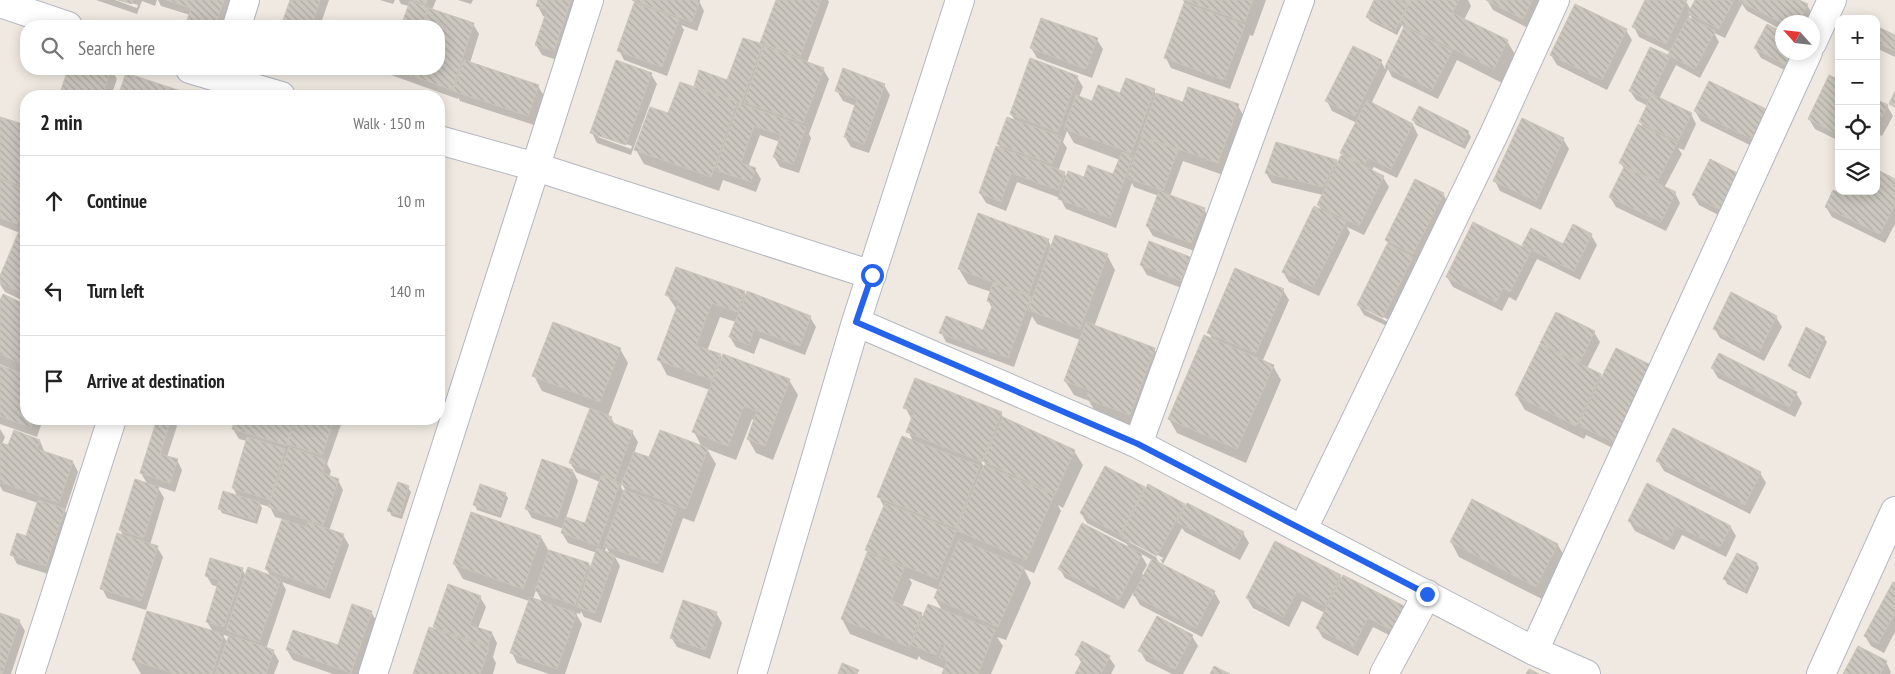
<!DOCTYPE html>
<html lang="en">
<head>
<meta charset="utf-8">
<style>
  :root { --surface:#fff; --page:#f2f2f2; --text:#222; --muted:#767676; --line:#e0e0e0 }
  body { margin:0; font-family:"PT Sans Narrow",sans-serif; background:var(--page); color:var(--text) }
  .controls { position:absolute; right:15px; top:15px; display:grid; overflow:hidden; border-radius:10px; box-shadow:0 2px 12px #0003 }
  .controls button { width:45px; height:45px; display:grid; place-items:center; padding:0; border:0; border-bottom:1px solid var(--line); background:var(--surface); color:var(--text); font:25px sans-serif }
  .compass { position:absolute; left:1775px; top:15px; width:45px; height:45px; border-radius:50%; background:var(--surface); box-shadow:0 2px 12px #0003; rotate:297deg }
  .stop { position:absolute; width:15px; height:15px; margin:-11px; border:4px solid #2563eb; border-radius:50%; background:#fff }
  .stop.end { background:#2563eb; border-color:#fff; box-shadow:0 1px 5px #0008 }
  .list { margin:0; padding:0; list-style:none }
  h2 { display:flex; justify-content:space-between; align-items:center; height:65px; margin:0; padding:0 20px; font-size:21px }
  h2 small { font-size:16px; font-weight:400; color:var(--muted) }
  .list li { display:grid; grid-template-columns:32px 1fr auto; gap:15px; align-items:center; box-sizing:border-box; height:90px; padding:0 20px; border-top:1px solid var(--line) }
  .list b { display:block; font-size:19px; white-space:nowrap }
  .list em { font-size:16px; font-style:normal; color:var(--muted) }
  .icon { flex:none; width:28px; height:28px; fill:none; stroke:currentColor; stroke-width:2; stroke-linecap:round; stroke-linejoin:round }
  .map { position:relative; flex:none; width:1895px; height:674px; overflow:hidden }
  .search { position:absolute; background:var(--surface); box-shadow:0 2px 12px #0003; left:20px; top:20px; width:425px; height:55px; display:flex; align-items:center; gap:12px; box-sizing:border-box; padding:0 18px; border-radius:20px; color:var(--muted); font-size:19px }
  .panel { position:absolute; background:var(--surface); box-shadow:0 2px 12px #0003; left:20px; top:90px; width:425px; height:335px; border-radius:20px }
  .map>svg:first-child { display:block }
</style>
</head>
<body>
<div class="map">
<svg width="1895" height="674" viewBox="0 0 1895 674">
  <defs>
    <pattern id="building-back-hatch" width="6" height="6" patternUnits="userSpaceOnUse" patternTransform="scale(1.25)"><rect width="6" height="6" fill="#cbc7bf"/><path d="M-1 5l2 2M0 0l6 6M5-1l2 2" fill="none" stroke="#afaba4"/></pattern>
  </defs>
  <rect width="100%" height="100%" fill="#efe9e1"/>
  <path fill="#0003" fill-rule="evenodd" d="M96,0H115L137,8L138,5L122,0H157L155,6L142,1L137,14Z
    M158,0H232L224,26H186L190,15L161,6Z
    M291,0H329L320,26H321H283Z
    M380,0H395L393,4Z
    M399,0H436L432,10L473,24L479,34L470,63L538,86L544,96L534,125L460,101L458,97V99L380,71L378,69H439V26H403L409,6L401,4Z
    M458,0H473L471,4Z
    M540,0H580L560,61L542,55L536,45L546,17L543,16L538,6Z
    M633,0H695L699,1L704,11L697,31L681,25L684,30L667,76L624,60L619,50L635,4Z
    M777,0H828L829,2L807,63L823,69L829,79L809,134L811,138L799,173L780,167L774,157L780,142L760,135L748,167L755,169L761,179L756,192L723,180L719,191L644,164L636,150L669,115L697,89L695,86L728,82L761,45Z
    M1183,0H1266L1253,36L1250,35L1230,89L1171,68L1166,58L1185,4Z
    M1375,0H1468L1471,6L1464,20L1507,41L1516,56L1502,83L1457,60L1438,99L1392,77L1388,69L1371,104L1413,125L1418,135L1397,178L1374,167L1371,171L1383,177L1389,187L1364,235L1347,227L1350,233L1319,296L1289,282L1283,272L1322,211L1318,205L1323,195L1272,183L1266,173L1277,144L1336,161L1338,165L1343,155L1342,153L1357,123L1332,111L1327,101L1381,61L1385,69L1405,29L1402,25L1397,35L1370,21L1367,17Z
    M1487,0H1542L1528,28L1493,10Z
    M1647,0H1685L1691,10L1696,0H1797L1807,5L1813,15L1809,22H1782V30L1747,11L1742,4L1725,38L1714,33L1719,42L1700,78L1676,65L1659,99L1691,114L1696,124L1684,150L1678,148L1682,154L1664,188L1675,193L1680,203L1666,231L1616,207L1610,197L1624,169L1621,163L1644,128L1640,122L1648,106L1636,100L1630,91L1668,57L1670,52L1639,37L1634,27ZM1690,15L1694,22L1688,19Z
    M1767,25L1782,34V52H1804L1792,74L1761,58L1755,48Z
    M1876,27L1895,37V57L1876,48Z
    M1626,30L1632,40L1607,90L1557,65L1551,55Z
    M1097,40L1103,49L1092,78L1037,58L1031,48Z
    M70,69H111L117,79L111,96H60Z
    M651,74L657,84L631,155L597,143L592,133ZM598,134L632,146L631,149L598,137Z
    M127,75L192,96H119Z
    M1077,77L1083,87L1079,97L1093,103L1121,95L1154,90L1156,95L1184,104L1238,106L1246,120L1226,176L1183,161L1170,196L1204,209L1209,219L1197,252L1153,236L1147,226L1159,196L1134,187L1132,183L1116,228L1066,209L1060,198L1017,182L1006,211L986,203L980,193L1001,149L998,144L1016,122L1011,114ZM1067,131L1074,143L1120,160L1114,176L1067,178L1064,173L1058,171L1067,148L1063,142Z
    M1839,81V141L1815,129L1809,119Z
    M1709,83L1762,151L1701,121L1695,111Z
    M884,85L890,95L869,153L851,147L845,137L856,106L843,101L837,91Z
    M1876,100L1887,106L1893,116L1882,136L1876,133Z
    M0,118L26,127V302L5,292L0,284V280L20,233L0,225Z
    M1413,120L1468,132L1471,137L1465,149L1416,125Z
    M1563,139L1569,149L1541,210L1500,191L1495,181Z
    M1740,176L1728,220L1699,205L1693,195Z
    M1895,180V224L1885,243L1832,217L1826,207L1841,196L1876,191Z
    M1443,194L1449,204L1419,264L1415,261L1418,268L1389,327L1364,315L1358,305L1390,247L1386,240ZM1365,307L1389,320L1388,322L1365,310Z
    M1531,230L1564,246L1591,235L1597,245L1580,280L1537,259L1516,301L1509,297L1502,311L1453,287L1447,277L1522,248Z
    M1048,240L1052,248L1107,255L1115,270L1094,327L1154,349L1162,363L1138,429L1096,413L1089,401L1074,395L1065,381L1080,340L1037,324L1032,316L1014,367L946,342L941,332L984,331L993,309L988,301L991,292L968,284L959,269Z
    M1190,258L1195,268L1187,290L1147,275L1141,265Z
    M1283,290L1289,300L1263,360L1273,366L1281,380L1246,463L1177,433L1169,419L1213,340L1209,333Z
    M744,292L746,296L810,317L816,327L805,355L760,338L754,354L736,347L730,337L736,322L720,317L707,351L720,355L722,358L789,380L798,395L773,460L756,453L748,439L755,421L752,419L736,460L707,449L716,464L694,522L683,518L663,573L615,557L620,566L601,623L584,617L581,611L580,614L575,612L582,624L565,674H549L517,663L512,653L529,601L463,579L454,564L541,537L550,553L589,564L592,569L597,553L568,543L562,533L564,529L532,518L526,508L573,471L578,481L566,518L585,525L600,482L573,471L576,472L570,463L591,409L542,391L534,376L620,349L628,363L608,416L611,418L616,426L632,432L638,442L634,453L650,459L702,447L694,432L710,390L667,375L659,360L677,310L667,295ZM622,484L627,493L624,492L621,487ZM606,547L611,555L605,552ZM536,590L543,603L533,599Z
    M4,295L26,306V419H43L37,437L0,424V367L9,370V368L0,364V303Z
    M1776,317L1782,327L1764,361L1720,338L1714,328Z
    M1594,332L1600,342L1587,368L1600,375L1602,378L1623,453L1586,435L1584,439L1525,410L1516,395L1544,347L1542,343Z
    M1824,338L1827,342L1810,379L1792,370L1790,366Z
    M1712,368L1796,393L1802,403L1795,417L1718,378Z
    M905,407L1001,413L1004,419L1074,451L1083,465L1063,508L1058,505L1061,511L1034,573L1024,569L1031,583L1006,640L997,637L1003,646L991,674H943L945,669L921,659L919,656L917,660L850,634L842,619L884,507L879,497L913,441L908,431L912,420ZM980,455L987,467H984L978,456ZM909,578L939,590L935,598L942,610L924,618L921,614L902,607L912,583Z
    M158,419H172L177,426L167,457L177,460L182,470L175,492L157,486L164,498L150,545L157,547L163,557L146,610L107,598L102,588L124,537L120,530L148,485L141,473Z
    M237,419H250L275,427L278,419H343L327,464L331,471L329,477L338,480L343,490L329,531L343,535L349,545L330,599L282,582L286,590L266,649L273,651L279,661L274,674H141L133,660L214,633L207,622L218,587L212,585L206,575L242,569L246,576H271L266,569L283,519L275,517L270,507L260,504L262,508L257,524L222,513L219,508L238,497L233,488L247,441L239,439L233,429ZM222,634L230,637L228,643Z
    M0,429L5,437L2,444L9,447L40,441L45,453L73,462L78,472L65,511L70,520L51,575L17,564L12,554L27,538L38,503L3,491L0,486Z
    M1658,461L1760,473L1766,483L1750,514L1664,471Z
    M408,488L411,492L402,519L392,516L389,511Z
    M1144,488L1146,491L1184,505L1186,508L1243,533L1249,543L1240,560L1185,532L1182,528L1163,564L1160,559L1162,560L1163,558L1158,555L1155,550L1129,539V542L1156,557L1160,565L1214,592L1220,602L1202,637L1140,605L1133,593L1124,609L1065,578L1060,569L1129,549L1127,544L1087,523L1081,513ZM1140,553L1152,560L1144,576L1142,574L1147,565Z
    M505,494L508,498L501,518L477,510L475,505Z
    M1629,521L1730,526L1736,536L1726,557L1682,535L1674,550L1635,531Z
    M1451,542L1558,545L1566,559L1544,600L1459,557Z
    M1275,543L1340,576L1342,580L1407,609L1401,641L1373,627L1358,656L1323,638L1317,628L1325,613L1302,601L1289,627L1253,608L1247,598Z
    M1757,564L1759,568L1747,594L1727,584L1725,579Z
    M1895,585V632L1884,653L1871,646L1865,636Z
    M480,597L486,607L478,628L492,633L497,643L493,657L496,663L493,674H414L437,631L435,627Z
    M371,612L377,622L359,674H333L293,660L287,650L339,646Z
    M716,613L722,623L710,659L677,647L671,637Z
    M0,615L19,621L25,631L11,674H0Z
    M1192,636L1198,646L1183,674H1172L1146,661L1140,651Z
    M1077,655L1109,657L1115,666L1111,674H1076L1082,664Z
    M1886,662L1891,672L1890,674H1844Z"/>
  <path fill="url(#building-back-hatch)" stroke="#cbc5ba" d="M118,0H133L132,4Z
    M166,0H224L215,26H185L191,8Z
    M290,0H320L313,22L325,26H281Z
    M413,0H427L426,4Z
    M538,0H571L554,51L535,45L547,10L536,6Z
    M632,0H700L692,22Z
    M776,0H821L800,57L760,43Z
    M1184,0H1253L1245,22Z
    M1374,0H1396L1407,6L1395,31L1366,17Z
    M1398,0H1411L1408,5Z
    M1411,0H1459L1452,13L1508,40L1494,69L1400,23Z
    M1486,0H1532L1523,19Z
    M1645,0H1687L1666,44L1632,27Z
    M1695,0H1734L1719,29L1688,13Z
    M1740,0H1799L1808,4L1799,22L1782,23L1739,1Z
    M410,1L428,7L422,26H401Z
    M634,3L679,19L662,67L617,51Z
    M1184,3L1245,25L1224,80L1164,58Z
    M1575,4L1627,29L1602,80L1550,55Z
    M429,8L474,23L452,90L407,74L409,69H439V26H423Z
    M1688,17L1715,31L1695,69L1668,55Z
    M1041,18L1098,38L1086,69L1030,48Z
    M1767,24L1782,32V52H1793L1786,65L1754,48Z
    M1876,26L1895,35V51L1876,42Z
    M1404,27L1452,51L1432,90L1385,67Z
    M743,38L763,44L741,103L694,86L699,70L727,80Z
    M764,46L824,68L803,123L744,102Z
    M1353,46L1382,60L1355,116L1325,101Z
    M1650,47L1670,56L1649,100L1629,91Z
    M1030,58L1078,76L1058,132L1010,114Z
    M464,60L539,85L528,116L453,91Z
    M616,60L652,73L626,145L590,133Z
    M843,68L885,84L864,144L844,137L857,99L835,91Z
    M68,69H111L102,96L87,93L86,96H59Z
    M395,69H408L407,73Z
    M126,73L196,96H118Z
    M1829,75L1839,80V135L1808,119Z
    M1126,78L1155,89L1131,153L1064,129L1076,95L1092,101L1098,85L1120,93Z
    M1709,81L1770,111L1756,141L1694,111Z
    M680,82L737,102L711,177L634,150L650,107L668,113Z
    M1188,87L1239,104L1218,163L1141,136L1156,93L1183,102Z
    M1895,91V107L1889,104Z
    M1652,94L1692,113L1678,141L1639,122Z
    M1876,99L1888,105L1877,127L1876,126Z
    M1367,100L1413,124L1391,169L1368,158L1364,165L1340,153Z
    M739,103L806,127L793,164L773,157L781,135L754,126L741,163L756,168L751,182L715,170Z
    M1419,106L1469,131L1462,145L1412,120Z
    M0,117L26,125V187L0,178Z
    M1007,117L1062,137L1052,164L997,144Z
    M1522,118L1564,138L1536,201L1493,181Z
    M1638,124L1677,143L1657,182L1619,163Z
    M1142,137L1178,150L1163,191L1127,178Z
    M1276,142L1337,160L1323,187L1265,173Z
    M996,146L1065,172L1058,190L1011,173L1001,202L979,193Z
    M1122,152L1133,156L1110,218L1058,199L1068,171L1084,177L1088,165L1113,174Z
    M1341,155L1384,176L1359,226L1317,205Z
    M1710,159L1741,175L1723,211L1692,195Z
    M1624,167L1676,192L1661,222L1609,197Z
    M1876,169L1895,179V204L1880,234L1825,207L1833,190L1841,194L1842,191H1876Z
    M1415,179L1444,193L1413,254L1385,240Z
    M0,180L26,190V198L17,224L0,218Z
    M1159,191L1205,208L1191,243L1146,226Z
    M26,201V223L19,221Z
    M1314,206L1346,222L1313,287L1282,272Z
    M978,213L1049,239L1028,295L958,269Z
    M1473,222L1531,251L1510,292L1503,288L1496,302L1446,277Z
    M22,224L26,226V295L0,283V276Z
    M1573,224L1592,234L1574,271L1522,245L1531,228L1563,244Z
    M1055,235L1108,254L1080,329L1028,310Z
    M1149,241L1190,257L1181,281L1140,265Z
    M1387,244L1413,257L1383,318L1357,305Z
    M676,267L745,291L737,312L712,303L696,346L721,354L712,380L657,360L679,301L665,295Z
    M1235,268L1284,289L1256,353L1207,333Z
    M993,283L1031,297L1008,358L939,333L946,316L983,330L993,304L987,301Z
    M747,291L811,316L800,346L754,329L749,345L729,337Z
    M1731,292L1777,316L1759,352L1713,329Z
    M3,294L26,305V366L0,354V300Z
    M1556,312L1595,331L1580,362L1540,343Z
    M553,322L621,348L600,402L532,376Z
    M1086,322L1155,348L1130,415L1086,399L1089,390L1064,381Z
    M1806,327L1825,337L1807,375L1788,366Z
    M1204,335L1274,365L1237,449L1168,419Z
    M1540,344L1601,374L1576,426L1515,395Z
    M1616,348L1655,367L1617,444L1578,425Z
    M1719,353L1797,392L1789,407L1711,368Z
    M723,354L790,379L765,446L747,439L757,411L744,406L728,446L692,432Z
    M0,365L26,375V419H34L31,428L0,416Z
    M915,378L1002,412L982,462L906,432L914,412L903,408Z
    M590,408L612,417L610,422L633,431L615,480L569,463Z
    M1003,417L1075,450L1055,494L983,461Z
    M157,419H171L160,454L178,459L170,483L140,473Z
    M235,419H254L274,425L276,419H294L286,445L232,429Z
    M296,419H334L322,455L287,444Z
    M1673,428L1761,472L1745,505L1656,461Z
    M14,430L40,440L37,449L73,461L59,503L0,482V446L1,443L8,445Z
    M660,430L708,448L686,509L621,484L634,452L649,457Z
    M902,436L980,466L956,528L877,497Z
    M247,437L285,449L270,500L232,488Z
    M289,447L326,460L322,473L339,479L323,525L268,507Z
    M542,459L573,470L557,519L525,509Z
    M984,465L1054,495L1026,560L956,530Z
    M1105,466L1145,487L1120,535L1080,513Z
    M601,476L620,483L598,546L561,533L566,517L585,523Z
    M135,479L159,487L144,538L119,530Z
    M398,482L409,486L400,515L387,511Z
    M1647,483L1731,526L1720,547L1676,526L1668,541L1628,521Z
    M480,484L506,493L499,514L473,505Z
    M1148,484L1185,504L1157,556L1120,536Z
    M624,490L677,509L658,564L604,546Z
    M223,491L260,502L254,520L218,509Z
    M1472,499L1558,544L1536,587L1450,542Z
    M38,500L65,509L46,566L10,555L17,533L26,536Z
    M885,503L956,531L937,579L865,550Z
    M1187,503L1244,532L1234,551L1177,522Z
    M471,512L541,536L523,589L453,564Z
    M282,519L306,527L308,522L344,534L325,590L265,569Z
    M1082,523L1142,554L1119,600L1058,569Z
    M117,533L158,546L141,601L100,589Z
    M959,539L1024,567L998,627L934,598Z
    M1275,541L1341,575L1325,606L1297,591L1283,617L1246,598Z
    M597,548L615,555L595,613L577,607Z
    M549,550L589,563L575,605L535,591Z
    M867,553L904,568L891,601L922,613L909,647L841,619Z
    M1737,553L1757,563L1744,590L1723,579Z
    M210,558L243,568L224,627L206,622L219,580L205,576Z
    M1152,559L1215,591L1196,628L1133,595Z
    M248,567L281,579L259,642L226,630Z
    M1343,575L1408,608L1396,632L1368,618L1353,647L1316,628Z
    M1893,582L1895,583V612L1878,644L1864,636Z
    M448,584L481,596L470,625L492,632L488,646L433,627Z
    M530,597L577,613L557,669L510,653Z
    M683,600L717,612L705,650L670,638Z
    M352,604L372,611L351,673L286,650L293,630L338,645Z
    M928,604L995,630L978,674H942L947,661L939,657L945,645L941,643L936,655L911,645Z
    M147,611L224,634L212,674H176L132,660Z
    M0,613L20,620L2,674H0Z
    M1157,616L1193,635L1175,669L1138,651Z
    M429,627L489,648L480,674H413Z
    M229,635L274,650L266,674H215Z
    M1082,641L1110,656L1101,674H1075L1083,659L1075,655Z
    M1858,646L1887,661L1880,674H1843Z
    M842,663L859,670L857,674H838Z
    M1214,666L1230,674H1210Z
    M1529,669L1539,674H1526Z"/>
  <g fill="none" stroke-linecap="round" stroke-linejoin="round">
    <defs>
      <path id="minor" d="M0,3L68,26
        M237,26L245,0
        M1812,43L1832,0
        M190,69L281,96
        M439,140L536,167L872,275
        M856,322L1138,444L1534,651L1586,674
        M1138,444L1300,0
        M1303,529L1494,134L1555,0
        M1534,651L1808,52
        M30,674L112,419
        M373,674L589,0
        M752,674L856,322L960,0
        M1384,674L1427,594
        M1821,674L1895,511"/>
    </defs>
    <use href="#minor" stroke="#b4b7c1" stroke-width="30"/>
    <use href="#minor" stroke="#fff" stroke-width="28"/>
  </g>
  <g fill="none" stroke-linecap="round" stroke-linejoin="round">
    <path stroke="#2563eb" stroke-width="6" d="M872,275L856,322L1138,444L1427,594"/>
  </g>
</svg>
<div class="controls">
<button>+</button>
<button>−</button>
<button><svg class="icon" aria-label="locate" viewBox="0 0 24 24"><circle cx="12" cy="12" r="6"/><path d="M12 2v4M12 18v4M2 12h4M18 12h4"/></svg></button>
<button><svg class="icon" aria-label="layers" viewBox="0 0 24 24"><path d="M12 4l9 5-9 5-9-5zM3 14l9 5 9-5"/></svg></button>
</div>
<svg class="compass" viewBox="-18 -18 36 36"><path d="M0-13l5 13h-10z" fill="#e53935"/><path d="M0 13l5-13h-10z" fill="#767676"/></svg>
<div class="stop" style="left:872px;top:275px"></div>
<div class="stop end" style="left:1427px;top:594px"></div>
<div class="search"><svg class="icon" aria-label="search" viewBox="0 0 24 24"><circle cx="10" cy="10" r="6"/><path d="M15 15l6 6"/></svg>Search here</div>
<section class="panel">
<h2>2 min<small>Walk · 150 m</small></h2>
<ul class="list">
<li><svg class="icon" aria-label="ahead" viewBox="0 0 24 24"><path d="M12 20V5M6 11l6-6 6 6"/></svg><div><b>Continue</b></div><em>10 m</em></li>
<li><svg class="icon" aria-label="left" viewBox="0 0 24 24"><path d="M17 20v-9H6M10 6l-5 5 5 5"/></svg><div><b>Turn left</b></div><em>140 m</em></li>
<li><svg class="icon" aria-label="arrive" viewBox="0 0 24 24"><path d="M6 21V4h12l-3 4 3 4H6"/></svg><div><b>Arrive at destination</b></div></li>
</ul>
</section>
</div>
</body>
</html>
